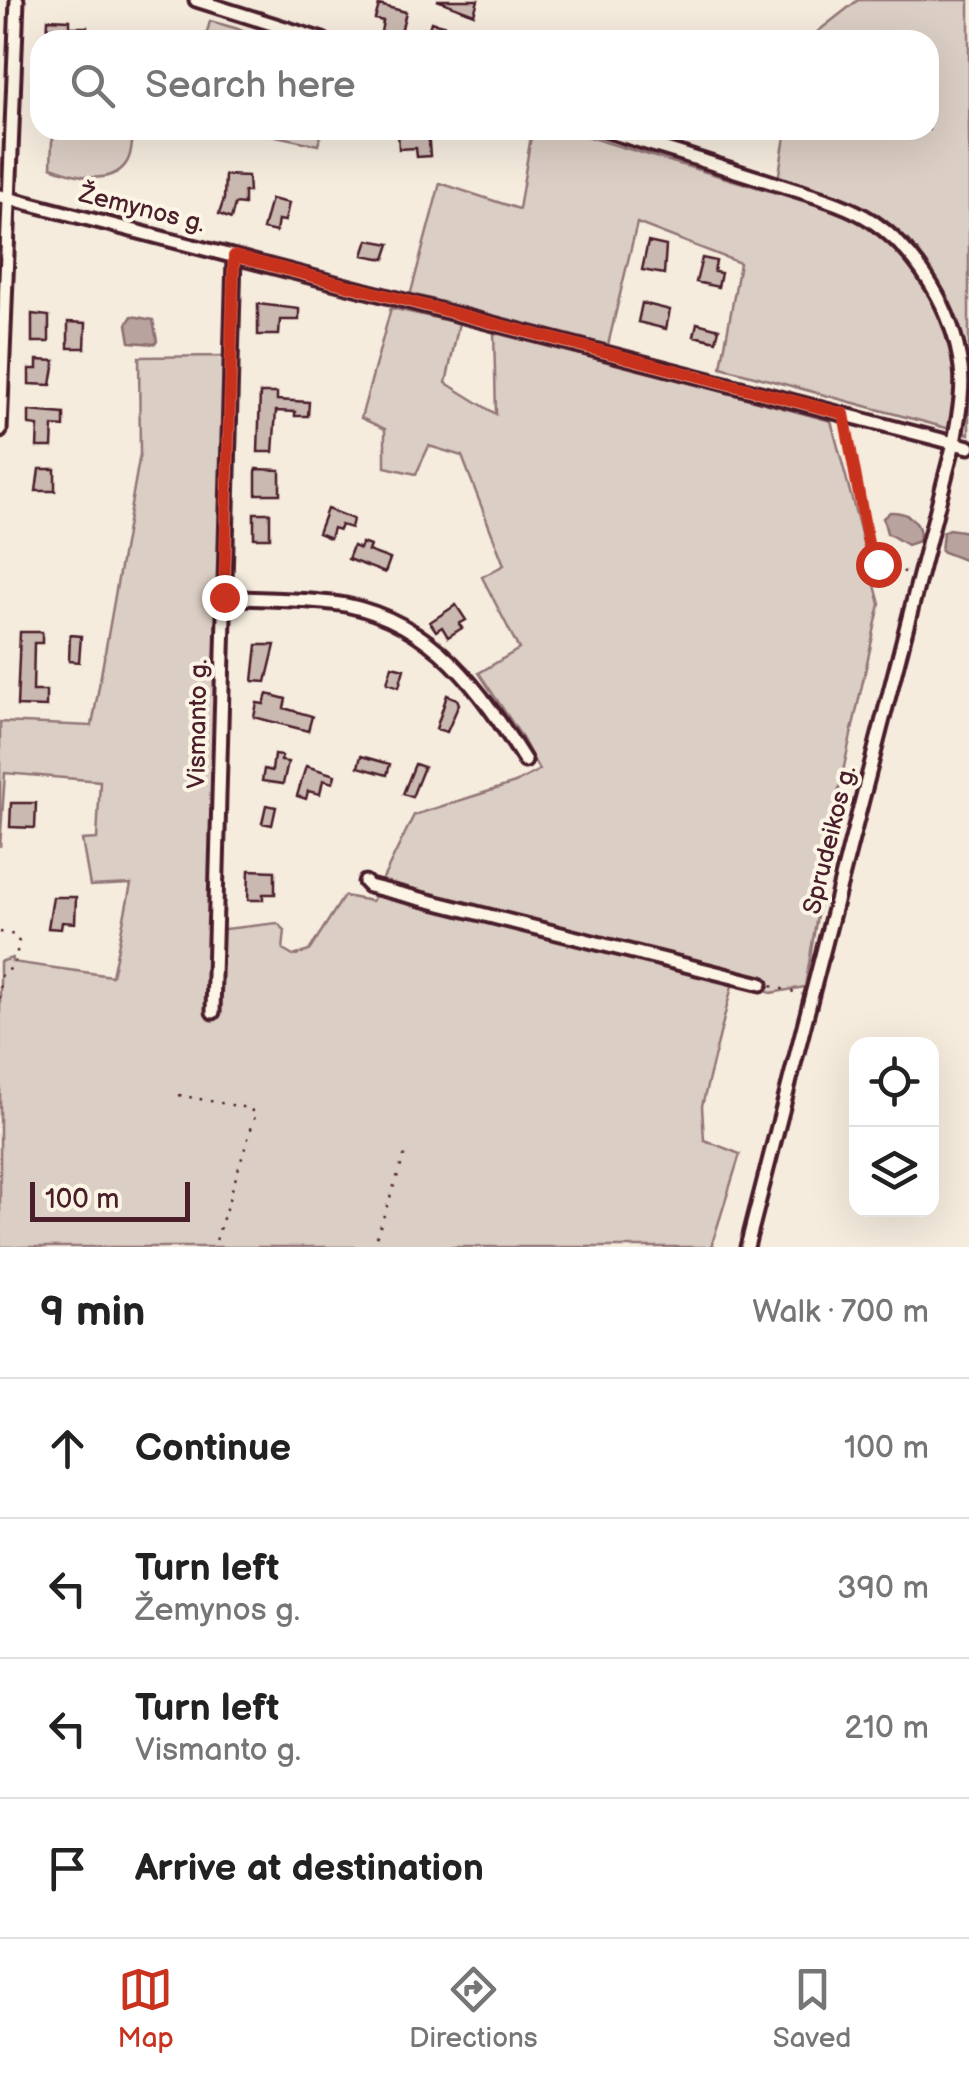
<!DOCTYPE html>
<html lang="en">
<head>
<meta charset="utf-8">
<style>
  :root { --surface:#fff; --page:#f2f2f2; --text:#222; --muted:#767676; --line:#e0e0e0; --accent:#c8321e }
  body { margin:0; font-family:"Balsamiq Sans",sans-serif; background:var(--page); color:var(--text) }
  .controls { position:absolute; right:30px; bottom:30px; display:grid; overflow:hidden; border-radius:20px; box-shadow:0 10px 40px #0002 }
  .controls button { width:90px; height:90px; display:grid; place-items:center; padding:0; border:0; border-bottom:2px solid var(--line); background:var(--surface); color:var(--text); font:50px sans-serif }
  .scale { position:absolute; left:30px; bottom:25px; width:160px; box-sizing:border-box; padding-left:10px; border:5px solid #4a1f2b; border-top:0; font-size:28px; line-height:35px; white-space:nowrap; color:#4a1f2b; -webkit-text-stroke:8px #fcf5e5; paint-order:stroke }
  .stop { position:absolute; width:30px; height:30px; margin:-22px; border:8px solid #c8321e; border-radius:50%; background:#fff }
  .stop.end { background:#c8321e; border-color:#fff; box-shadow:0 2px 10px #0008 }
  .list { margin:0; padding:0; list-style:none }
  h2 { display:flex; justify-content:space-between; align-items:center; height:130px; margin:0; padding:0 40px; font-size:42px }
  h2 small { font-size:32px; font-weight:400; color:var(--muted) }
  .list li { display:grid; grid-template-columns:65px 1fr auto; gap:30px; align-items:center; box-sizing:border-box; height:140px; padding:0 40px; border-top:2px solid var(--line) }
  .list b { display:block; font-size:38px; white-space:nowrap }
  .list p { margin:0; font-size:32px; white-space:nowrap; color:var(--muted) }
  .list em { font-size:32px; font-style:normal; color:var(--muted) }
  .icon { flex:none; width:55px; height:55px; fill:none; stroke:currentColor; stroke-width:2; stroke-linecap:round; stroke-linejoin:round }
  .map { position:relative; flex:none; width:969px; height:1247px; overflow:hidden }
  .search { position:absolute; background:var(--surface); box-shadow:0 10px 40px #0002; left:30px; right:30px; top:30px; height:110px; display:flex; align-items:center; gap:25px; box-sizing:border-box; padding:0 35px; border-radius:30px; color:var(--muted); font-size:38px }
  .sheet { height:690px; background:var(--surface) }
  nav { display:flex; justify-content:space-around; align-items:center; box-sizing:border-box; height:140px; border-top:2px solid var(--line); background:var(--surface); font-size:28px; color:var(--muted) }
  nav a { display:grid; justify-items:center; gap:5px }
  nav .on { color:var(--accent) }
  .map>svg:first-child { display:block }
</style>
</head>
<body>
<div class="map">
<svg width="969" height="1247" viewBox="0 0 969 1247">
  <rect width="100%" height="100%" fill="#f5ecde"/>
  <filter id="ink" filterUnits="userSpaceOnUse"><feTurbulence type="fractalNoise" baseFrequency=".01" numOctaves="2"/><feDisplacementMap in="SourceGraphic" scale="20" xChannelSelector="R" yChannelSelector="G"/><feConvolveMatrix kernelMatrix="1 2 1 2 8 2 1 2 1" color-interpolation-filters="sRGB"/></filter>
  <g filter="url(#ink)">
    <path fill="#dbcec4" stroke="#927678" stroke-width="2.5" d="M858,0H969V434L721,367L740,263L637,223L608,345L410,296L440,183L519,209L532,130H561L585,136L776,193L786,130H929V40H807Z
      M210,21L278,40H205Z
      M58,130H134C132,139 132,155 127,162C111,188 73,175 51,167L52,141Z
      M248,130H322L318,145Z
      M391,308L459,323L446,383L496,414L494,330L831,421L880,604L836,803L805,987L771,993L733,982L702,1106L704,1140L740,1154L712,1244L715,1247H0V962L12,958V962L112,976L131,884L90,886L82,840L97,839L100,781L5,773L0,847V722L92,726L140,454L139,357L223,356L219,665L210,927L225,929L277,923L285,930L283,950L293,956L309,951L344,896L372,901L414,815L515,783L539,770L521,736L479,673L519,649L482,577L504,565L462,456L429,446L416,474L385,467V429L361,418Z"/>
    <path fill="#b8a39e" stroke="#8c6e70" stroke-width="2.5" d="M132,316L153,320L157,341L155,344L130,342L127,324Z
      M890,512C907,511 923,522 919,541L907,545L887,533L883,518Z
      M949,529L969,532V562L941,551L943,532Z"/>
    <path fill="#cab9b1" stroke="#4a1f2b" stroke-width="2.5" d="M437,0H478L474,14Z
      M379,5L406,12L400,36L381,32L383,21L375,19Z
      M48,19L70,20V27H87L86,40H47Z
      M431,22L458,29L455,40H435L427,35Z
      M428,130L430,156L417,157L416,148L399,149L398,131Z
      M225,175L248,176L249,192H244V205L235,204L231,219L219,214L224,199Z
      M271,199L289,203L285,221L278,220L276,232L263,229Z
      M368,240L390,244L385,259L363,255Z
      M648,242L666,246L664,274L642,270Z
      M702,258L716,261L714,272L721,273L718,287L696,282Z
      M642,303L670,310L666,329L638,322Z
      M258,304L299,309V320H280L279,335H258Z
      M32,314L49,316V342H32Z
      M68,322L86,323L85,348H68Z
      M697,323L719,329L716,341L694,336Z
      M37,360L55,361L51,385L29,384V369H37Z
      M260,393H277V400L309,402L308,416H295V412L276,411L273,452H258Z
      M29,411L64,414V427L53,426L52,447H37L38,426L29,425Z
      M39,469H55V491H36Z
      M256,469L280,470V494H256Z
      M327,509L353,519L351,528L341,525L339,530L333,528L330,538L318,533Z
      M254,513H270V538H254Z
      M362,543L370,546L368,551L390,559L385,573L348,559L353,546L360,549Z
      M456,605L466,620L459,624L462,628L448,637L442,627L436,631L430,622Z
      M20,632H42V643H34L33,691H46V707L17,706Z
      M70,635L81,636L79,662L69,661Z
      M257,645H275L266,682L253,681Z
      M392,666L404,669L399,687L387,683Z
      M267,694L286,699L284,708L312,716L308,731L254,717L257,703L264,704Z
      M447,695L457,699L459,704L447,732L436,729Z
      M274,755L282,756L281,761L288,762L283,784L262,781L264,769L272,771Z
      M361,756L390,764L387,775L358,767Z
      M415,764L424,767L412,797L403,794Z
      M306,766L335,775L333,783L323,780L320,794L308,791L306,799L297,796Z
      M11,803H36L35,828L10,827Z
      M266,805L276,807L272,825L262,823Z
      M249,870L275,871V894H263V900H248Z
      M53,897H76L75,923L62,922L61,929L48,928Z"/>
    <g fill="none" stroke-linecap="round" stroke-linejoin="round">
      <defs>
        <path id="minor" d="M196,0L323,40
          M604,130C663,148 721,166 780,185C810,195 845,203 872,221C919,253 954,311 961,368C964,393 958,418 954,443L747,1247
          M0,196L969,447
          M0,431L17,0
          M224,597C263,600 307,598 346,605C434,623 481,691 525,761
          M365,882L369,886L761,984
          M213,1012L234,257"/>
      </defs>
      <use href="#minor" stroke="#4a1f2b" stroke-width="19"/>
      <path stroke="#4a1f2b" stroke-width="2.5" stroke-dasharray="2.5 8" stroke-linecap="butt" d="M846,426L872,555L887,569L911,573
        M0,932L15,935L19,942L14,966L1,976L0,999
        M771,986L802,994
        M179,1095L247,1108L256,1113L214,1247
        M373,1247L407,1148"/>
      <use href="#minor" stroke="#fcf5e5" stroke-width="11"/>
    </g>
  </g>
  <g fill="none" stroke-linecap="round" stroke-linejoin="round" filter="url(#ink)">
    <path stroke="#c8321e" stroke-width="12" d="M224,597L234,256L844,414L868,543L878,564"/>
  </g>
  <g text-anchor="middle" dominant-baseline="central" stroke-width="8" stroke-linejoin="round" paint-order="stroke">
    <g font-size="25" fill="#4a1f2b" stroke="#fcf5e5">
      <text transform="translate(142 209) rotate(14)">Žemynos g.</text>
      <text transform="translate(198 724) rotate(-89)">Vismanto g.</text>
      <text transform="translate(830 840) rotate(-76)">Sprudeikos g.</text>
    </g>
  </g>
</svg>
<div class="controls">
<button><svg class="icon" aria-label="locate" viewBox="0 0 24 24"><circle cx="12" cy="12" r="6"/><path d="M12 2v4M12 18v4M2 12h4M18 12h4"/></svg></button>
<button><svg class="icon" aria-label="layers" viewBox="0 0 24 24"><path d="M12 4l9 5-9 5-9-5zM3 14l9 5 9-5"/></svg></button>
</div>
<div class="scale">100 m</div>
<div class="stop" style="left:878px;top:564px"></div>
<div class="stop end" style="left:224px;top:597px"></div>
<div class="search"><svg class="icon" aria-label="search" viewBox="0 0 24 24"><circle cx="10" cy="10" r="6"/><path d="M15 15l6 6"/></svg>Search here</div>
</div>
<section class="sheet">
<h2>9 min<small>Walk · 700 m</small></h2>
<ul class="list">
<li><svg class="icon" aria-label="ahead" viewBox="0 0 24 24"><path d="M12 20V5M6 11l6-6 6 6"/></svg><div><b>Continue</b></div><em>100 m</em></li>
<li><svg class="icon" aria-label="left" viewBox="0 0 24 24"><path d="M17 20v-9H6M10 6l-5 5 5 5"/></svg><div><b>Turn left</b><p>Žemynos g.</p></div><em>390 m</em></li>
<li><svg class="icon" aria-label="left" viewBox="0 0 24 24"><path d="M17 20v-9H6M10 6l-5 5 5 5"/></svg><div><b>Turn left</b><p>Vismanto g.</p></div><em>210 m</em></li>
<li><svg class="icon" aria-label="arrive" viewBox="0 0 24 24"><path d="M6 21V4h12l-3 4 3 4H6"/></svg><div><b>Arrive at destination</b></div></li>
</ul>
</section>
<nav>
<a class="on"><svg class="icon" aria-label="map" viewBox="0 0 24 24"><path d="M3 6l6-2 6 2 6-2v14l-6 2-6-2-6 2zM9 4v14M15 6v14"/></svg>Map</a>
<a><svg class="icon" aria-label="directions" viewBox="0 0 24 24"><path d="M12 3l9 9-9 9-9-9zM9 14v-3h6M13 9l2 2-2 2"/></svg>Directions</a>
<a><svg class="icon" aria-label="saved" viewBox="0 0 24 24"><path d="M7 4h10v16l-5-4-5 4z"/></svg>Saved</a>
</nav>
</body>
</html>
